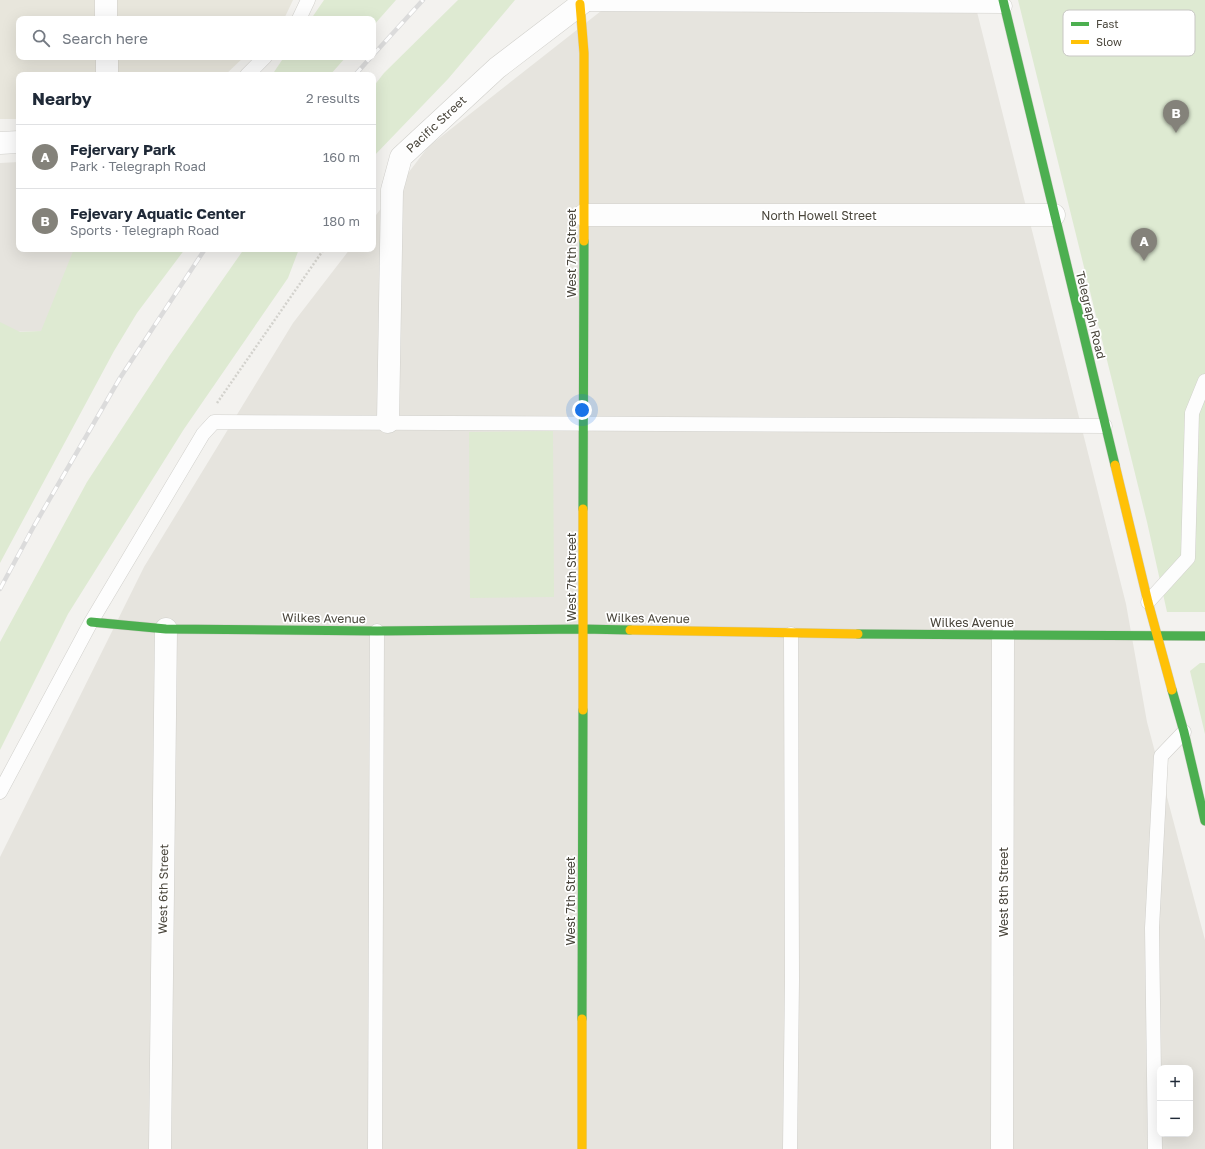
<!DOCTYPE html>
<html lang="en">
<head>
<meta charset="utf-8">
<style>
  :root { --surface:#fff; --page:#f6f6f7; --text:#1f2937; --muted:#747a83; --line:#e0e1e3; --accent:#84827a }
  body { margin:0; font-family:"Golos Text",sans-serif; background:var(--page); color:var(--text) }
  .controls { position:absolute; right:12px; bottom:12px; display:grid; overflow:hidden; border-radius:8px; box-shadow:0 4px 16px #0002 }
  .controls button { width:36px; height:36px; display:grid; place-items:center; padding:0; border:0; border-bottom:1px solid var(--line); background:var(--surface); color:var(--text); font:20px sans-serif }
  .you { position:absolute; left:582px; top:410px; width:14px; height:14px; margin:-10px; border:3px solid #fff; border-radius:50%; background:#1a73e8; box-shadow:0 0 0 6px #1a73e833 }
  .badge { display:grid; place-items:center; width:26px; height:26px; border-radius:50%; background:var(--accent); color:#fff; font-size:13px; font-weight:700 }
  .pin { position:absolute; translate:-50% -33px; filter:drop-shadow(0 1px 2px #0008) }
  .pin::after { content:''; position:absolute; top:21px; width:14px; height:12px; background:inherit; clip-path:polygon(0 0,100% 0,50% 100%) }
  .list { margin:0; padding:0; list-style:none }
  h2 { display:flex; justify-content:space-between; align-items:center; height:52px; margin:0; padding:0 16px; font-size:17px }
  h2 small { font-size:13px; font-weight:400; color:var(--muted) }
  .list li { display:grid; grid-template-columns:26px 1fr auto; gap:12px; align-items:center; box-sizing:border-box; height:64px; padding:0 16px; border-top:1px solid var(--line) }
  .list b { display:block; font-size:15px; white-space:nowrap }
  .list p { margin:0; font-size:13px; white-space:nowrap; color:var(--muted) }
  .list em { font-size:13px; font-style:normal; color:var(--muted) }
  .icon { flex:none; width:22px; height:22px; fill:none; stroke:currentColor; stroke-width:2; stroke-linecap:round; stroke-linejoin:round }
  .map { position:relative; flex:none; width:1205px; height:1149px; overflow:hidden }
  .search { position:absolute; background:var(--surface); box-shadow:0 4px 16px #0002; left:16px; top:16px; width:360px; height:44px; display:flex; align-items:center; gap:10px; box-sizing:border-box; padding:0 14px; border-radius:8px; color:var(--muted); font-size:15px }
  .panel { position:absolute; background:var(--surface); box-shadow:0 4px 16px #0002; left:16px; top:72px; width:360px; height:180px; border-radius:8px }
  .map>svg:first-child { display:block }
</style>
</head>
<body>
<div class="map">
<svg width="1205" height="1149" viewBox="0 0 1205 1149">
  <rect width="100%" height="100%" fill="#f3f2ef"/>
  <path fill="#e6e4de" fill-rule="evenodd" d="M615,0H974L1126,604L1147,722L1205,940V1149H0V857L144,567L293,323L350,249H373V219L428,147ZM1160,1068H1190V1134H1160Z
    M19,162V249H127L125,330L0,332V163Z"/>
  <path fill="#e8e6dc" d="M0,0H293L284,19H19V57H244L225,75H19V119H0Z"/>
  <path fill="#deead2" d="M324,0H396L373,26V19H311Z
    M458,0H515L448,79L373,157V87L384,73Z
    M1018,0H1205V612H1167L1147,522Z
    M284,57H346L330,75H272Z
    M74,249H185L137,313L114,351L0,563V322L20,332L41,331Z
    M244,249H299L288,278L184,429L68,614L0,750V642L87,482L170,355Z
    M553,431L554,597L470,598L469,432Z
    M1200,663H1205V734L1190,671Z"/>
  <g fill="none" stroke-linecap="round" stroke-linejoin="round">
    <defs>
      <path id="lane" d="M580,4L1005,6
        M299,19L308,0
        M247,75L265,57
        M1148,602L1188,558L1192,413L1205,381
        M0,792L91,622L203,434L214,422L1105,426
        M375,1149L377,631
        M790,1149L792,980L791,634
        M1155,1149L1152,928L1161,756L1184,732"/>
      <path id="street" d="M106,0V19
        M107,57V75
        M0,143L19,142
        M584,215H1054
        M388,422L392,190L401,157L497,68L586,0
        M160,1149L166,629
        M1002,1149L1003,634"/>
      <path id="fast" d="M1003,0L1115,465
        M583,509L584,241
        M91,622L166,629L377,631L583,629L630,630
        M858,634L1205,636
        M1172,690L1184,732L1205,821
        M582,1019L583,710"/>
      <path id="slow" d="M580,4L584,53V241
        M1115,465L1148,602L1172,690
        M630,630L858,634
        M583,710V509
        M582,1149V1019"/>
    </defs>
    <use href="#lane" stroke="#d1d0cc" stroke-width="15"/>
    <use href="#street" stroke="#d1d0cc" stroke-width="23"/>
    <use href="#fast" stroke="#d1d0c7" stroke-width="10"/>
    <use href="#slow" stroke="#d1d0c7" stroke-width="10"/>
    <path stroke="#d3d2cd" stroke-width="2.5" stroke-dasharray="2 2" stroke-linecap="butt" d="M217,403L324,249"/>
    <use href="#lane" stroke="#fdfdfd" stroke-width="14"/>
    <use href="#street" stroke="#fdfdfd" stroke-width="22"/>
    <use href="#fast" stroke="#4caf50" stroke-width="9"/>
    <use href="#slow" stroke="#ffc107" stroke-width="9"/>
    <defs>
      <path id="rail" d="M373,55L423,0
        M355,75L371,57
        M0,589L34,526L120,378L205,249"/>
    </defs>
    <use href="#rail" stroke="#dbdbdb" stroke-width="4.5"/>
    <use href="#rail" stroke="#fff" stroke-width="3" stroke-dasharray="9" stroke-linecap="butt"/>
  </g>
  <g text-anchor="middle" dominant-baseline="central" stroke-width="3.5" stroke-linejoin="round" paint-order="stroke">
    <g font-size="12" fill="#49453b" stroke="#fff">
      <text transform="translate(436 124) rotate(-43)">Pacific Street</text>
      <text x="819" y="215">North Howell Street</text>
      <text transform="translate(571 253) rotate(-90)">West 7th Street</text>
      <text transform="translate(1091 315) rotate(76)">Telegraph Road</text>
      <text transform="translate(571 577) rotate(-90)">West 7th Street</text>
      <text transform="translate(324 618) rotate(1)">Wilkes Avenue</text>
      <text transform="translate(648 618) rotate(1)">Wilkes Avenue</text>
      <text x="972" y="622">Wilkes Avenue</text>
      <text transform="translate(163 889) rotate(-89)">West 6th Street</text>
      <text transform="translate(1003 892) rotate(-90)">West 8th Street</text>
      <text transform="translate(570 901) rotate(-90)">West 7th Street</text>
    </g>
  </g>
  <rect x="1063" y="10" width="132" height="46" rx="6" fill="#fff" stroke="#c8c7c4" stroke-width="1"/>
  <rect x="1071" y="22" width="18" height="4" fill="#4caf50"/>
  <rect x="1071" y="40" width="18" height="4" fill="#ffc107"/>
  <g font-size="11" fill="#49453b">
    <text x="1096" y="28">Fast</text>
    <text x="1096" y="46">Slow</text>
  </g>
</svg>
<div class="controls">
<button>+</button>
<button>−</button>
</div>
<div class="you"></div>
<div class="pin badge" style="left:1144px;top:261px">A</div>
<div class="pin badge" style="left:1176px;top:133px">B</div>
<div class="search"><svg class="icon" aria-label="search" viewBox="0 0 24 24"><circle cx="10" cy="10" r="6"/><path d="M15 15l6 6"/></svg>Search here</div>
<section class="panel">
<h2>Nearby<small>2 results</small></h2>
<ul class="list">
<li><span class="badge">A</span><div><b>Fejervary Park</b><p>Park · Telegraph Road</p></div><em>160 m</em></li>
<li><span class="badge">B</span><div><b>Fejevary Aquatic Center</b><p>Sports · Telegraph Road</p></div><em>180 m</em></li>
</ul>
</section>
</div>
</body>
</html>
